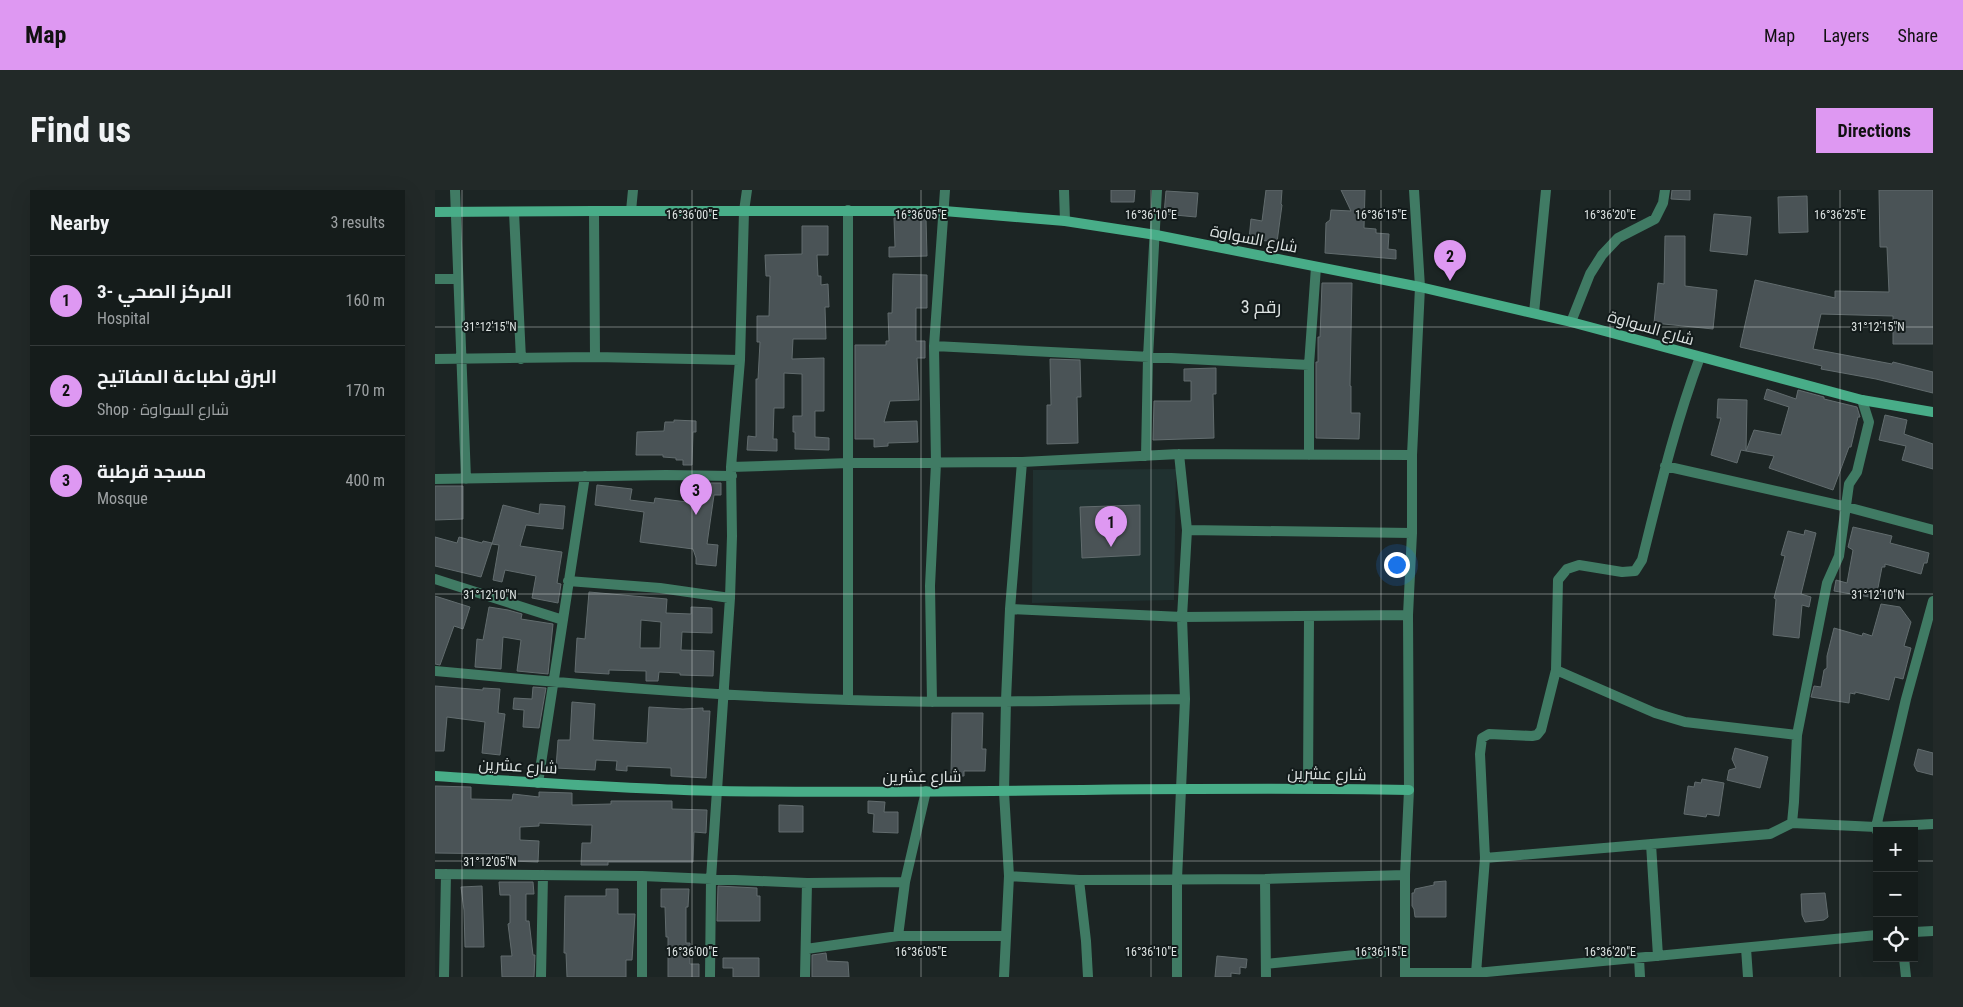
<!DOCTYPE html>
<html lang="en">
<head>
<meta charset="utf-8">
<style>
  :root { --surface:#151c1b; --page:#222928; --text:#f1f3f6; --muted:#9da1a3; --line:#343a3a; --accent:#de98f2 }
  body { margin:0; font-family:"Roboto Condensed",Cairo,sans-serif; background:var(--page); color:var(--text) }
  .controls { position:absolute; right:15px; bottom:15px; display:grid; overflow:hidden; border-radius:0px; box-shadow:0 5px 20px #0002 }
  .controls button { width:45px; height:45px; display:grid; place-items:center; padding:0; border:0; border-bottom:1px solid var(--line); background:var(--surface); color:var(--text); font:25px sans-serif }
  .you { position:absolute; left:961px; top:374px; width:18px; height:18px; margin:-12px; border:4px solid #fff; border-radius:50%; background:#1a73e8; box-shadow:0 0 0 8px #1a73e833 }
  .badge { display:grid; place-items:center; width:32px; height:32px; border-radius:50%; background:var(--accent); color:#111; font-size:16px; font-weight:700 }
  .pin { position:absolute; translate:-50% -41px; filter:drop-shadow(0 1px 2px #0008) }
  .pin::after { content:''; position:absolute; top:26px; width:18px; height:15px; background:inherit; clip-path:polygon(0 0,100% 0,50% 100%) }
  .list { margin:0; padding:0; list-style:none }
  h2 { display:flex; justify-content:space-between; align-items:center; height:65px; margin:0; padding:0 20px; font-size:21px }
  h2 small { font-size:16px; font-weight:400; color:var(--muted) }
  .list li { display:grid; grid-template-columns:32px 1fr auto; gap:15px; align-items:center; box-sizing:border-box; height:90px; padding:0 20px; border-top:1px solid var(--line) }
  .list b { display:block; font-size:19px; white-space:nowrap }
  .list p { margin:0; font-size:16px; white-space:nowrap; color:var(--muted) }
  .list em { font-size:16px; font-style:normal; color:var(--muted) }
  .icon { flex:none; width:28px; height:28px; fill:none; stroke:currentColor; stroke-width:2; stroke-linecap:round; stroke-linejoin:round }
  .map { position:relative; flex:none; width:1498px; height:787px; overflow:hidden; border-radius:0px }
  header { display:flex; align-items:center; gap:30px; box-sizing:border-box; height:70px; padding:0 25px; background:var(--accent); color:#111 }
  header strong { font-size:24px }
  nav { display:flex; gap:28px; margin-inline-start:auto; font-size:18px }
  .intro { display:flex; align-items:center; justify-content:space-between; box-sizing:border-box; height:120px; padding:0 30px }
  h1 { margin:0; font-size:35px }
  .button { padding:12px 22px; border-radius:0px; background:var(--accent); color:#111; font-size:18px; font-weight:700 }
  main { display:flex; gap:30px; padding:0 30px }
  aside { flex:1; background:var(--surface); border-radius:0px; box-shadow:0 5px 20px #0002 }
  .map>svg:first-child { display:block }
</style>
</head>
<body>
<header>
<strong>Map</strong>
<nav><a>Map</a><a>Layers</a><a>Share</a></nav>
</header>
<div class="intro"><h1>Find us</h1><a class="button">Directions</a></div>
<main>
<aside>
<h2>Nearby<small>3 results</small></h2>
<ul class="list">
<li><span class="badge">1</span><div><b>المركز الصحي -3</b><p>Hospital</p></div><em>160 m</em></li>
<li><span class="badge">2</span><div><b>البرق لطباعة المفاتيح</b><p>Shop · شارع السواوة</p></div><em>170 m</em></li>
<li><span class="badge">3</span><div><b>مسجد قرطبة</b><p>Mosque</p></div><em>400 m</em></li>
</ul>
</aside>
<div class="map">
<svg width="1498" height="787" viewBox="0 0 1498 787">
  <rect width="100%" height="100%" fill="#1c2524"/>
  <path fill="#203130" d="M741,279L739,410L597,413L598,280Z"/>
  <path fill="#4a5356" stroke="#626c6e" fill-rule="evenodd" d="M676,0H700L699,12H676Z
    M831,0H847L846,14L847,15L842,52L814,49L816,29L827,31Z
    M906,0H930L929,38L941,39V43L954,44L953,59L961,60V69L890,63L891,33L895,30L896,20L916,21Z
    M1237,0H1255V10L1236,9Z
    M1444,0H1498V154H1458V126L1386,124L1378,159L1457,174L1458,172L1498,182V203L1441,189L1386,179L1387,176L1305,157L1320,90L1400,108V101L1454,102L1452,57H1445Z
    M731,1L763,3L761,27L729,24Z
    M1372,6L1373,42L1344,43L1343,7Z
    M1279,24L1316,27L1312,65L1275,61Z
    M459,28H491L492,66L454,67V57H460Z
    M367,36H393V65H382L383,86H386V95L393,94L394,117H390L391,149H358L357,169L389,168V221H380V247L394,248V260L360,259V242H358V226H367V184L349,183V218H339L338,249H342V261L312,260L313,246L321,247V189H323L325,152H322V126H334L335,86H331L330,65L367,64Z
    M1230,46H1250V96L1282,100L1278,139L1219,133L1223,93L1229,94Z
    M458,84L492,85V118H481V151H490V168H482L484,210L455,211L449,232L482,231L483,252L453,253V256L439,257V249H420V155H451V151H454L453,123H457Z
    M887,93H917L915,196H916V223H925L924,249L881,248V172H883V147H885Z
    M615,169L645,170L646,207H642L643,253L612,254V215H616Z
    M781,178V204H778L779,248L718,250L719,211H756V191H749V179Z
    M1332,199L1361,209L1363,200L1389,207V209L1422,217L1425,227H1423L1416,257H1414L1398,300L1334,278L1339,266L1311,261L1319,240L1346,245L1354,217L1329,209Z
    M1283,209L1312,210L1311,261L1306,260L1302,273L1276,265L1286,228H1282Z
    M1450,225L1472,230L1469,244L1498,254V279L1467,270L1471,256L1444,250Z
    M239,230L261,231V242H258L257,275H248V270H241V268L228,267V265H201L202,242L229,241L230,232H239Z
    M268,293H286V305H279L272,354L283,355L281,376L261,374V368L258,359L205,352L209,322L160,315L162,295L197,299L195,310L219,313L220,308L268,314Z
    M0,296H28V329L0,330Z
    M105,314L130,316L128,339L91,335L85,356L127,362L122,393L126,394L123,413L97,408L101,386L70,380L67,392L58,390L64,355L57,354L68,315L104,324Z
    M705,315V365L647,368L645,317Z
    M1418,337L1457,346L1455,353L1494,363L1492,373H1489L1486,384L1450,374V377H1447L1441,408L1399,401L1401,390L1412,393L1418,360L1413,357Z
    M1370,340L1381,343L1366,404L1376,407L1374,417L1367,415L1364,448L1338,445L1341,409L1339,408L1350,366L1346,365L1353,341L1369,345Z
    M0,347L22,353L24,347L47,353L48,351L57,353L46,387L0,376Z
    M154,402L232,409L231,423L256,424V417L277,418V443L247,442L246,460L279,461L278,486L245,485V483L224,482L223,491H211V481L174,480V484L140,482L142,448L150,449ZM206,430L226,432L225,458H205Z
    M0,406L35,417L28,439L19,436L5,475L0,474Z
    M1446,414L1465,417L1476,432L1469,456L1476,458L1468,489L1460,487L1454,510L1420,502V504L1415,503L1414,513L1376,507L1379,496L1386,497L1389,480L1392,478V466L1399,438L1427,446L1428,443L1437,446Z
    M54,417L73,420L87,424L86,429L118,434L113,484L82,481L86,450L68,447L66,479L40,477L42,449L48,450Z
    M0,496L48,500V498L65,499L63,523L70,524L65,565L47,563L50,532L12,527L9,561H0Z
    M98,497L111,498L104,538L88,537L89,520L78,519L79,508L97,509Z
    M137,512L160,514L158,550L193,552L212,553L214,517L248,519L268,518V521H275L271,588L236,586V578L192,576V581L181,580L182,571L161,570L160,580L121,578L123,550H135Z
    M517,523H548L547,559H551L550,581H529V586H516Z
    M1300,558L1333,567L1325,598L1292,590L1294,580L1301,578L1297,569Z
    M1483,559L1498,563V585L1482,581L1479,575Z
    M1267,589L1289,593L1284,626L1272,624L1271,627L1249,624L1253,596L1259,597L1260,592L1266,593Z
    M0,596L36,597V609L77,610L78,604L104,607V602L137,603V615L176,614V611H237V619L272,620L271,643L259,642L258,672H173V675H146L147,653H156L157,635H151L104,633V636L85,637V650L104,651L103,672L74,671L75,664L0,663Z
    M433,611L450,612L449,622H463V643L438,642L439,624L433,623Z
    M344,615L368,616V642H344Z
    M1011,691V727H980L979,719L977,716V703H979L980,699L999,695V692Z
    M64,692H98L99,704H91V731H94L98,765H100L99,787H67L66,766H77L73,734L75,733V705H65Z
    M47,696L49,757H30L29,720L26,697Z
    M283,696L322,698V706H325V731H282Z
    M171,699H183V724H200L197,770H191V787H132L131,763H129L130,706H171Z
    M226,699H254L253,717H251V753H255V774H264V787H233V747H231L230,717H226Z
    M1390,703L1393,727L1389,730L1370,732L1367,725L1366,704Z
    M391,763L392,771L413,772L414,787H377V765Z
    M782,766L812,769L811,778L805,777V784L796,783V787H780Z
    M288,768H324V787H298V778H288Z"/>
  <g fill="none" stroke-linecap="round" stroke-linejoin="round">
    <path stroke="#407b64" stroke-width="10" d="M20,0L31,289
      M629,0L630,31
      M159,21L160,167
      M196,21L198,0
      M79,22L86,169
      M0,89H23
      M1099,123L1111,0
      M1136,132L1155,84L1167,65L1183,48L1220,29L1228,13L1230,0
      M499,156L874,175
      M0,169L160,167L305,170
      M874,265V175L881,77
      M711,266L713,167L722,0
      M1230,276L1412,317L1498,340
      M296,277L414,273L587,272L744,264L977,265
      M0,289L231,285L297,286
      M752,340L977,343
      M0,389L128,430
      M133,391L225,398L295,408
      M575,419L747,427L973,425
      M1121,480L1220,523L1250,532L1362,545
      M0,481C138,494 276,506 414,510C526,514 638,510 750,509
      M413,510V20
      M497,512L495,396L501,273L499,156L510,0
      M103,593L150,286
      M873,598L874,427
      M1357,633L1359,612L1362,545L1392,393L1404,366L1414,294L1422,282L1434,232L1427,210
      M1442,641L1441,637L1471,509L1498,411
      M1216,654L1223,766
      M1050,668L1045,564L1047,548L1054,544L1097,546L1102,545L1106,540L1121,480L1123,390L1132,379L1144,375L1187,382L1200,381L1207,370C1224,302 1240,234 1265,167
      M0,684L207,686L372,693L470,692
      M207,686V787
      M574,686L644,690L830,689L970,685
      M830,689L831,787
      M644,690L651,751L653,787
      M1479,742L1498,741
      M463,746L470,692L491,601
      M1311,758L1313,787
      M371,759L463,746H570
      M1204,768L1205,787
      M1469,768L1471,787
      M831,774L970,760
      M970,783H1041L1442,745
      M1041,783L1050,668L1335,644L1357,633L1441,637L1498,634
      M9,787L11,684
      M106,787L108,685
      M275,787L276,689L295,408L297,346L296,277L305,170L309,21L312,0
      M370,787L372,693
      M569,787L574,686L569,602L571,510L575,419L587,272
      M742,787V689L750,509L747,427L752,340L744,264
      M970,787V685L974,600L973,425L977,343V265L985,97L979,0"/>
    <path stroke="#48ad88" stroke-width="10" d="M0,22L159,21H509L630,31L721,45L985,97L1136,132L1427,210L1498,222
      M0,586C94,592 189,599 284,601C514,605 744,595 974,600"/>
  </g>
  <path fill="none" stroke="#dee4e3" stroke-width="1" stroke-opacity="0.45" d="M27,0V787M257,0V787M486,0V787M716,0V787M946,0V787M1175,0V787M1405,0V787M0,137H1498M0,404H1498M0,671H1442M1479,671H1498"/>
  <g text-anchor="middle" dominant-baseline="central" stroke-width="4" stroke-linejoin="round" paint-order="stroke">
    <g font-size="16" fill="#dee4e3" stroke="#131b1b">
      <text transform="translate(819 49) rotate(11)">شارع السواوة</text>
      <text transform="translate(1216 138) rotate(16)">شارع السواوة</text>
      <text transform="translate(83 576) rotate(3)">شارع عشرين</text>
      <text transform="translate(892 584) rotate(1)">شارع عشرين</text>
      <text x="487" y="586">شارع عشرين</text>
    </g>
    <g font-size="18" fill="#dee4e3" stroke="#131b1b">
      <text x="826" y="116">رقم 3</text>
    </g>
  </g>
  <g font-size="12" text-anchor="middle" fill="#dee4e3" stroke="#131b1b" stroke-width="4" stroke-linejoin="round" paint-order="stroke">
    <text x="257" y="29">16°36'00"E</text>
    <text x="486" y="29">16°36'05"E</text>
    <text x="716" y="29">16°36'10"E</text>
    <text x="946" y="29">16°36'15"E</text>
    <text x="1175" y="29">16°36'20"E</text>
    <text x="1405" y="29">16°36'25"E</text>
    <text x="55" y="141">31°12'15"N</text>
    <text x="1443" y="141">31°12'15"N</text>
    <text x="55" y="409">31°12'10"N</text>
    <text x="1443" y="409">31°12'10"N</text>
    <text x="55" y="676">31°12'05"N</text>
    <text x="257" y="766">16°36'00"E</text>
    <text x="486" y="766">16°36'05"E</text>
    <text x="716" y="766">16°36'10"E</text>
    <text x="946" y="766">16°36'15"E</text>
    <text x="1175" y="766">16°36'20"E</text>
  </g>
</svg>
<div class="controls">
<button>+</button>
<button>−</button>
<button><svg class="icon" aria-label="locate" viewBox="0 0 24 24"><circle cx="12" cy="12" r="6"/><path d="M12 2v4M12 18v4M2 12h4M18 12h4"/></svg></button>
</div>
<div class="you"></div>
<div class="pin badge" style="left:676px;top:357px">1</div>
<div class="pin badge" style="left:1015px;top:91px">2</div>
<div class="pin badge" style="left:261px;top:325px">3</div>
</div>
</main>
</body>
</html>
